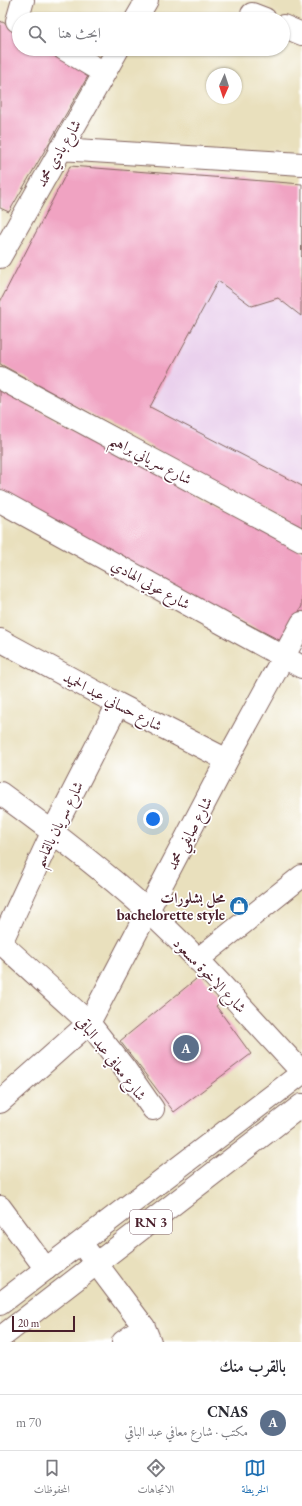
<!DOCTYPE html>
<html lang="ar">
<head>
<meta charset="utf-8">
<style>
  :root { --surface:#fff; --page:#f7f7f7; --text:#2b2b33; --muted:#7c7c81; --line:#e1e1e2; --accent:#1f6fb2 }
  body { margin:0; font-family:"EB Garamond",Amiri,serif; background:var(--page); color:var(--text); direction:rtl }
  .compass { position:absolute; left:206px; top:68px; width:36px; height:36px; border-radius:50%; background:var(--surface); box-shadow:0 1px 3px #0004; rotate:183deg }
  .scale { position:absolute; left:12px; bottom:10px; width:63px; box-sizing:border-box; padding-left:4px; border:2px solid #4a1f2b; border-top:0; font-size:11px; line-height:14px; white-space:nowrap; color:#4a1f2b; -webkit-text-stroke:3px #fff; paint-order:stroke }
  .you { position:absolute; left:153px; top:819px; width:14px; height:14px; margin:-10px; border:3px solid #fff; border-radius:50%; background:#1a73e8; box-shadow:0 0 0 6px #1a73e833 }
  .badge { display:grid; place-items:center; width:26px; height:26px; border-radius:50%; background:var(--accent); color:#fff; font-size:13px; font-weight:700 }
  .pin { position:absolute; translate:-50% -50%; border:2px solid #fff; box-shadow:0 1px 4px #0006 }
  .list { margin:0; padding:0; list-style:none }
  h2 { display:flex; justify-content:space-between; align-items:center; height:52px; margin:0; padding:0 16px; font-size:17px }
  h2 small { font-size:13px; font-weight:400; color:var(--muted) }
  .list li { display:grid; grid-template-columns:26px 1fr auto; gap:12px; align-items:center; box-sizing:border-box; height:56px; padding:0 16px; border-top:1px solid var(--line) }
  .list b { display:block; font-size:15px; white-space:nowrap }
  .list p { margin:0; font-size:13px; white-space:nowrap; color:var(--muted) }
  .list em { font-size:13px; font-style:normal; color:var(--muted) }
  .icon { flex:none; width:22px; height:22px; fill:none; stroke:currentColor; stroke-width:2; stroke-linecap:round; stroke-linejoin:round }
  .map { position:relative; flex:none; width:302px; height:1342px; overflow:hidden; direction:ltr }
  .search { position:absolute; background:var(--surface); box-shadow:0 1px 3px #0004; left:12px; right:12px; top:12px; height:44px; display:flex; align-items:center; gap:10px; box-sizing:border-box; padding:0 14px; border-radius:22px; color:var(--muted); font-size:15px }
  .sheet { height:108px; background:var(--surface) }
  nav { display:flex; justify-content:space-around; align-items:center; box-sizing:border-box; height:56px; border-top:1px solid var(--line); background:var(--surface); font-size:11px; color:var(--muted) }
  nav a { display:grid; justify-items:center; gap:2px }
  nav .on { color:var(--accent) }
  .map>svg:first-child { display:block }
</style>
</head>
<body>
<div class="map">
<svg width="302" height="1342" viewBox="0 0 302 1342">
  <rect width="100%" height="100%" fill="#fff"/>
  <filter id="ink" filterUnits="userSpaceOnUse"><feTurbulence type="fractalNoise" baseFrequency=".025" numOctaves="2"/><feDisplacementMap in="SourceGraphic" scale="8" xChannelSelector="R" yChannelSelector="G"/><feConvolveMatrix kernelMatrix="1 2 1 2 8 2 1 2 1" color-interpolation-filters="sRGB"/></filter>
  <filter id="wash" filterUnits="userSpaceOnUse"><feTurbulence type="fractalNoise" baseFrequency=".012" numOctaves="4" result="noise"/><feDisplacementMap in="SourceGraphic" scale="16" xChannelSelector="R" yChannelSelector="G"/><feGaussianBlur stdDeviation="0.9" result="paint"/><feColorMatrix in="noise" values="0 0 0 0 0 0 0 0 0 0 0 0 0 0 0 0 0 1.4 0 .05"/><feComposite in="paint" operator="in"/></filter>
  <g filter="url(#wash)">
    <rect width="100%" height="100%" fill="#e9e0bd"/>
    <path fill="#ead1ed" d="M218,281L251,306L278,298L300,316L302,314V486L150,407Z"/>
    <g id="blocks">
      <path fill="#f0a3c2" d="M0,21L19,30V49H53L91,71L9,212L0,208Z
        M70,166L302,184L301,316L278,298L252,306L218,281L150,407L302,486V529L0,364V302Z
        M0,390L302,551V606L283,642L0,496Z
        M201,975L222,1001L216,1006L251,1054L174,1112L120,1041Z"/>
    </g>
  </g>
  <g filter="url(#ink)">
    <use href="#blocks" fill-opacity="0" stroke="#82635e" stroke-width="1"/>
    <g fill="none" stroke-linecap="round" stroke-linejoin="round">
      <defs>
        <path id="minor" d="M252,14L265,19
          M136,19L147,0
          M17,21L23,0
          M283,26L302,34
          M64,49L104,73
          M60,149L302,164
          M0,257L118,49
          M0,378L302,540
          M0,501L302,667
          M0,640L118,704L227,760
          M0,793C51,830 100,868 147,910C202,960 251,1018 302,1072
          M0,942L89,1023L125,1069L153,1109
          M0,945L53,831L118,704
          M197,960L302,876
          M0,1102L89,1023L227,760L302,623
          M0,1207L46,1269
          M81,1243L144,1327L150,1342
          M123,1342L144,1327"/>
        <path id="major" d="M0,1304L302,1073
          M0,1338L302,1105"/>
      </defs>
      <use href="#minor" stroke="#82635e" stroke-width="24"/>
      <use href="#major" stroke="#82635e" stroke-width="24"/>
      <use href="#minor" stroke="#fff" stroke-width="22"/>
      <use href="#major" stroke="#fff" stroke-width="22"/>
    </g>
  </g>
  <defs>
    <symbol id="shop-disc" viewBox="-11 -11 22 22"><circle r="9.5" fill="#1f6fb2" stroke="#fff"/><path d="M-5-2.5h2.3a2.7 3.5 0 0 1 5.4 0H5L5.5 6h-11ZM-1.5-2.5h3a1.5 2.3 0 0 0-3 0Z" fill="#fff"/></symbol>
  </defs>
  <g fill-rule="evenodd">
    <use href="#shop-disc" x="228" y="895" width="22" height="22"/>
  </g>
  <g text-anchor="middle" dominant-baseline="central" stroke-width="3.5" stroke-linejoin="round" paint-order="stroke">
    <rect fill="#fff" stroke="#80626b" stroke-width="1" x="130" y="1210" width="42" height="24" rx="3"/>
    <g font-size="14" font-weight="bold" fill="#4a1f2b">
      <text x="151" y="1222">RN 3</text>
    </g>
    <g font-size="15" fill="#4a1f2b" stroke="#fff">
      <text transform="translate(58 153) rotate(-60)">شارع بادي محمد</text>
      <text transform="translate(151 459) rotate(28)">شارع سرياني براهيم</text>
      <text transform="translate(151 584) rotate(29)">شارع عوني الهادي</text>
      <text transform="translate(113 701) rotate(28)">شارع حساني عبد الحميد</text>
      <text transform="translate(58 824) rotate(-64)">شارع سريان بالقاسم</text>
      <text transform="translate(189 833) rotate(-62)">شارع صايفي محمد</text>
      <text transform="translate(210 975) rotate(46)">شارع الإخوة مسعود</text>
      <text transform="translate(112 1058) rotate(52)">شارع معافي عبد الباقي</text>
    </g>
    <g font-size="15" font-weight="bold" fill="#4a1f2b" stroke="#fff" text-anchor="end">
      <text x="225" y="897">محل بشلورات<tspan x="225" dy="17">bachelorette style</tspan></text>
    </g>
  </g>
</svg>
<svg class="compass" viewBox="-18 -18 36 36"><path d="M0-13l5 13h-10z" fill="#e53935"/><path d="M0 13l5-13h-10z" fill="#7c7c81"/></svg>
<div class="scale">20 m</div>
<div class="you"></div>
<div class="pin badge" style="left:186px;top:1048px;background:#5c6f8a">A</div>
<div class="search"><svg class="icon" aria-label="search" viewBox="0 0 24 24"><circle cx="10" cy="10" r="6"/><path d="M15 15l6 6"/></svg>ابحث هنا</div>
</div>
<section class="sheet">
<h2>بالقرب منك<small></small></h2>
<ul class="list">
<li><span class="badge" style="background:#5c6f8a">A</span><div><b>CNAS</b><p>مكتب · شارع معافي عبد الباقي</p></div><em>70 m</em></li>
</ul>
</section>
<nav>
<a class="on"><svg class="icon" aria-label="map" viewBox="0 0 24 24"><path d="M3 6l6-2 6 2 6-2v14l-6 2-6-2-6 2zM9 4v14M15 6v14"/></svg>الخريطة</a>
<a><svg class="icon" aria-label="directions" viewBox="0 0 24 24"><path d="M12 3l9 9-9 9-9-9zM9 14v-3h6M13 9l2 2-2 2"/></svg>الاتجاهات</a>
<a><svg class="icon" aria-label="saved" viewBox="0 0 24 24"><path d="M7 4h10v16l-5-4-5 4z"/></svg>المحفوظات</a>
</nav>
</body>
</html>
